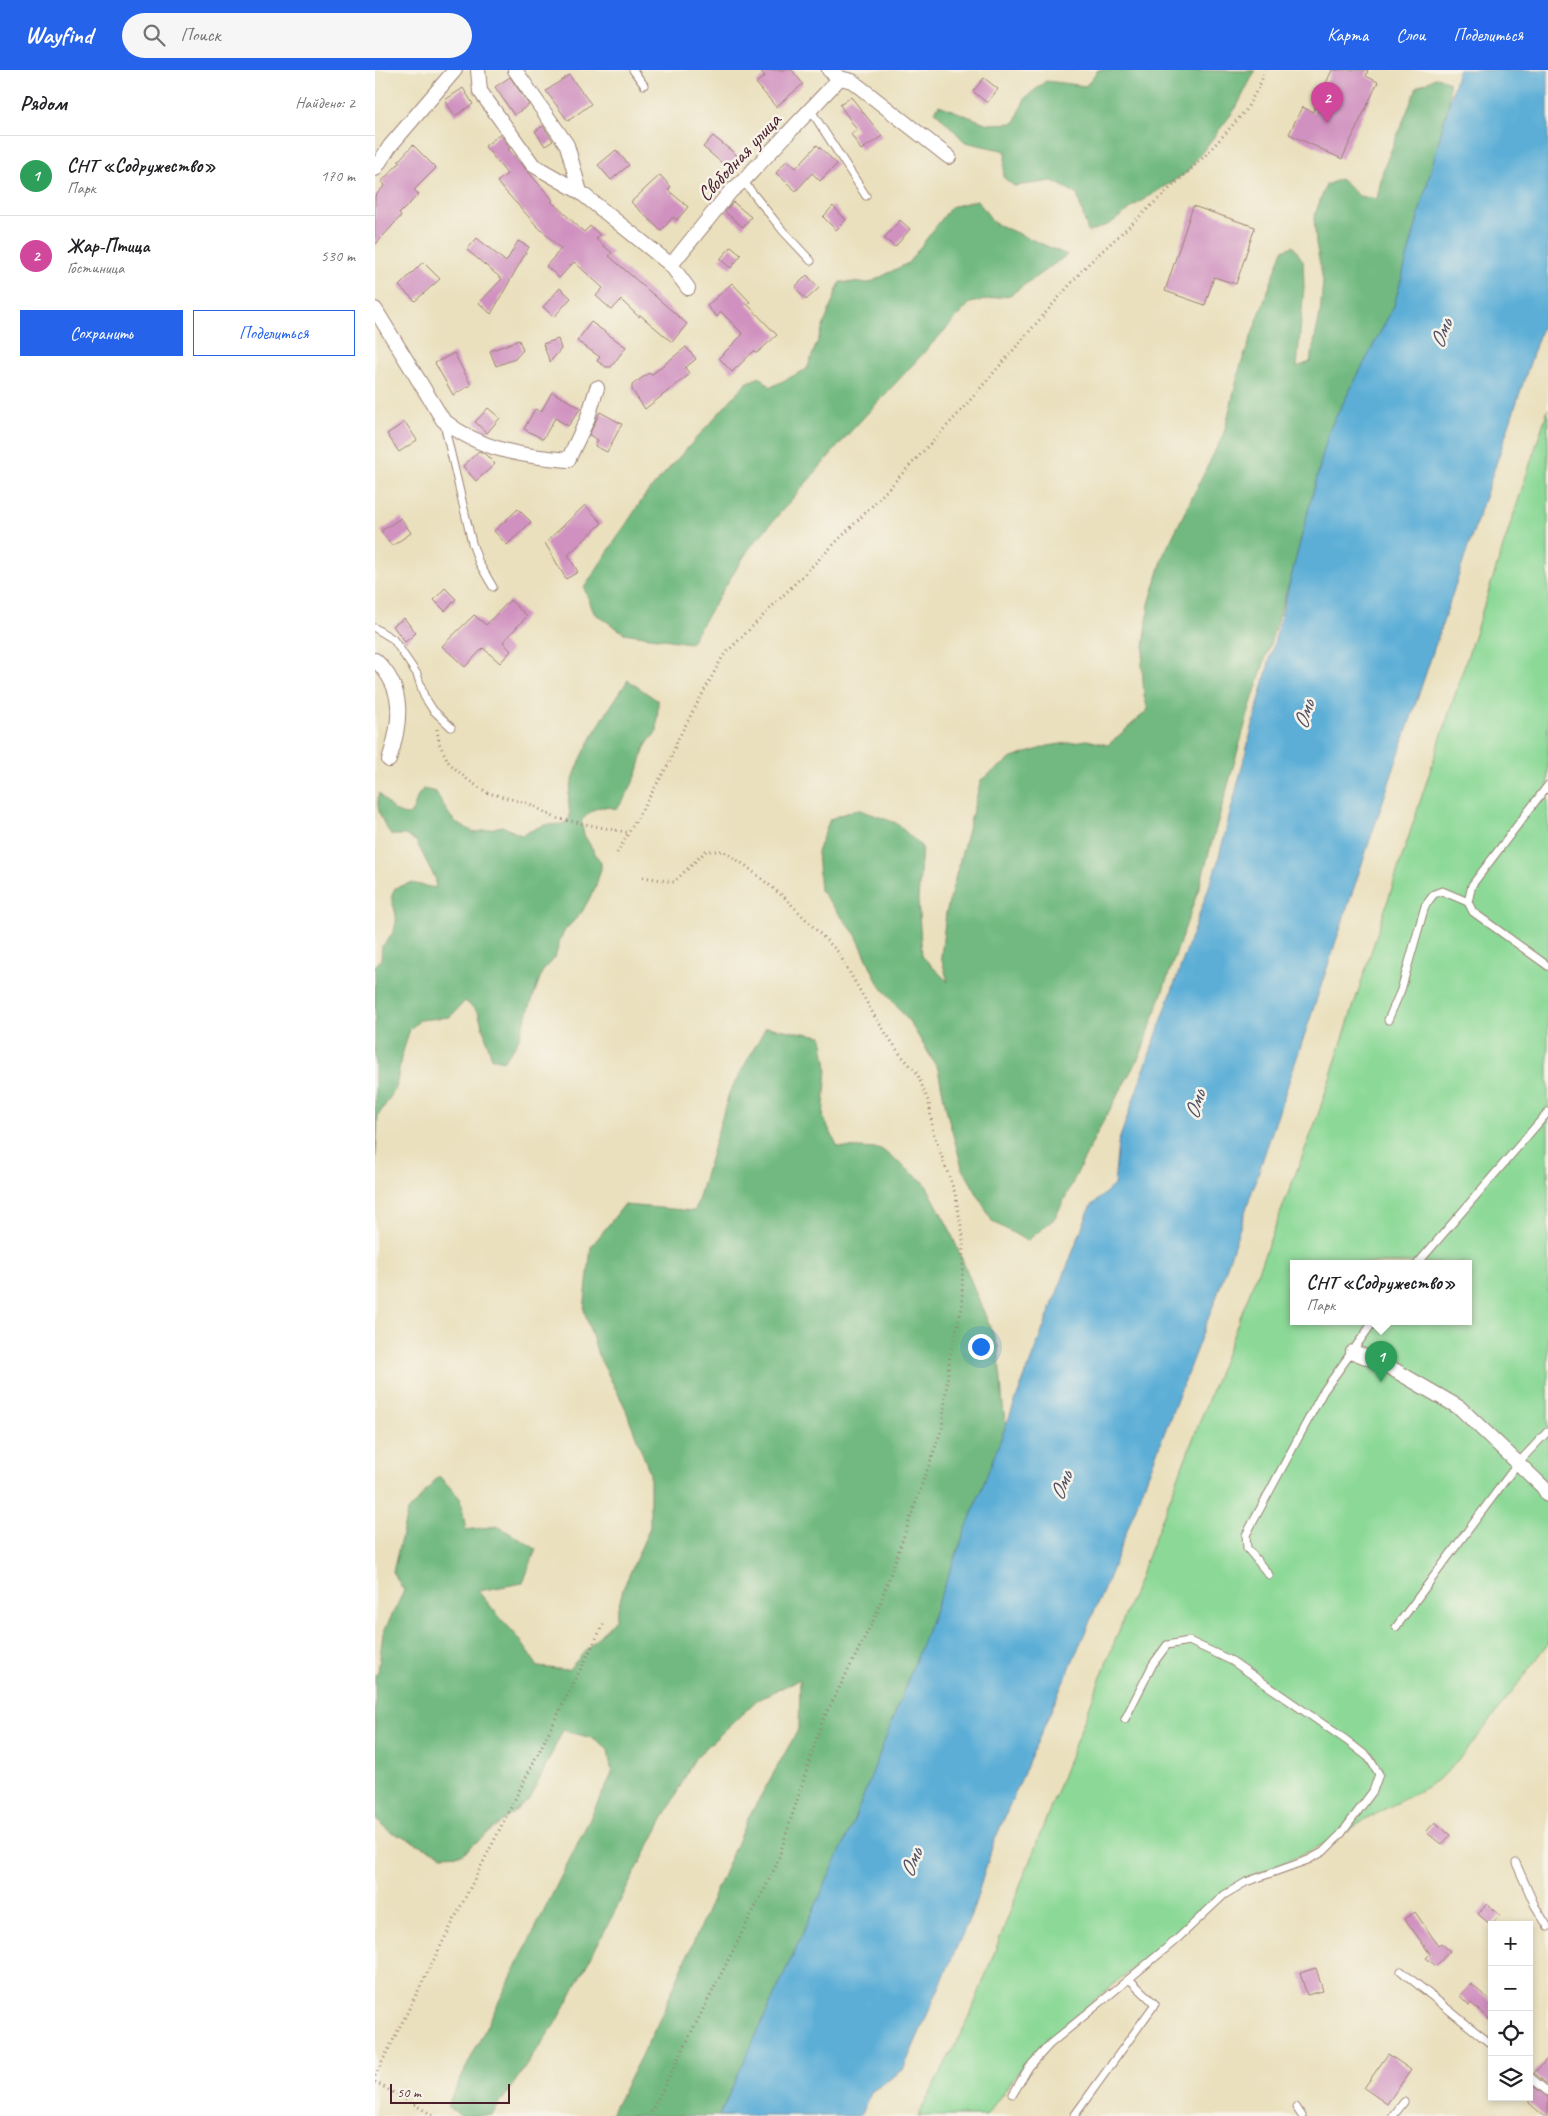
<!DOCTYPE html>
<html lang="ru">
<head>
<meta charset="utf-8">
<style>
  :root { --surface:#fff; --page:#f6f6f6; --text:#202124; --muted:#757577; --line:#e0e0e0; --accent:#2563eb }
  body { margin:0; font-family:Caveat,sans-serif; background:var(--page); color:var(--text) }
  .controls { position:absolute; right:15px; bottom:15px; display:grid; overflow:hidden; border-radius:0px; box-shadow:0 2px 8px #0003 }
  .controls button { width:45px; height:45px; display:grid; place-items:center; padding:0; border:0; border-bottom:1px solid var(--line); background:var(--surface); color:var(--text); font:25px sans-serif }
  .scale { position:absolute; left:15px; bottom:12px; width:120px; box-sizing:border-box; padding-left:5px; border:2px solid #4a1f2b; border-top:0; font-size:14px; line-height:18px; white-space:nowrap; color:#4a1f2b; -webkit-text-stroke:4px #f7f3e8; paint-order:stroke }
  .you { position:absolute; left:605px; top:1276px; width:18px; height:18px; margin:-12px; border:4px solid #fff; border-radius:50%; background:#1a73e8; box-shadow:0 0 0 8px #1a73e833 }
  .badge { display:grid; place-items:center; width:32px; height:32px; border-radius:50%; background:var(--accent); color:#fff; font-size:16px; font-weight:700 }
  .pin { position:absolute; translate:-50% -41px; filter:drop-shadow(0 1px 2px #0008) }
  .pin::after { content:''; position:absolute; top:26px; width:18px; height:15px; background:inherit; clip-path:polygon(0 0,100% 0,50% 100%) }
  .popup { position:absolute; left:915px; top:1190px; width:182px; height:65px; box-sizing:border-box; display:grid; place-content:center; border-radius:0px; background:var(--surface); filter:drop-shadow(0 1px 4px #0005); font-size:16px; white-space:nowrap; color:var(--muted) }
  .popup b { font-size:19px; color:var(--text) }
  .popup::after { content:''; position:absolute; left:50%; top:100%; margin-left:-10px; border:10px solid transparent; border-top-color:var(--surface) }
  .list { margin:0; padding:0; list-style:none }
  h2 { display:flex; justify-content:space-between; align-items:center; height:65px; margin:0; padding:0 20px; font-size:21px }
  h2 small { font-size:16px; font-weight:400; color:var(--muted) }
  .list li { display:grid; grid-template-columns:32px 1fr auto; gap:15px; align-items:center; box-sizing:border-box; height:80px; padding:0 20px; border-top:1px solid var(--line) }
  .list b { display:block; font-size:19px; white-space:nowrap }
  .list p { margin:0; font-size:16px; white-space:nowrap; color:var(--muted) }
  .list em { font-size:16px; font-style:normal; color:var(--muted) }
  .actions { display:flex; gap:10px; padding:15px 20px }
  .actions a { flex:1; padding:11px 0; border:1px solid var(--accent); border-radius:0px; text-align:center; font-size:18px; color:var(--accent) }
  .actions .main { background:var(--accent); color:#fff }
  .icon { flex:none; width:28px; height:28px; fill:none; stroke:currentColor; stroke-width:2; stroke-linecap:round; stroke-linejoin:round }
  .map { position:relative; flex:none; width:1173px; height:2046px; overflow:hidden }
  header { display:flex; align-items:center; gap:30px; box-sizing:border-box; height:70px; padding:0 25px; background:var(--accent); color:#fff }
  header strong { font-size:24px }
  nav { display:flex; gap:28px; margin-inline-start:auto; font-size:18px }
  .search { width:350px; height:45px; background:var(--page); display:flex; align-items:center; gap:12px; box-sizing:border-box; padding:0 18px; border-radius:28px; color:var(--muted); font-size:19px }
  main { display:flex }
  aside { flex:1; background:var(--surface) }
  .map>svg:first-child { display:block }
</style>
</head>
<body>
<header>
<strong>Wayfind</strong>
<div class="search"><svg class="icon" aria-label="search" viewBox="0 0 24 24"><circle cx="10" cy="10" r="6"/><path d="M15 15l6 6"/></svg>Поиск</div>
<nav><a>Карта</a><a>Слои</a><a>Поделиться</a></nav>
</header>
<main>
<aside>
<h2>Рядом<small>Найдено: 2</small></h2>
<ul class="list">
<li><span class="badge" style="background:#2e9e5b">1</span><div><b>СНТ «Содружество»</b><p>Парк</p></div><em>170 m</em></li>
<li><span class="badge" style="background:#d1479c">2</span><div><b>Жар-Птица</b><p>Гостиница</p></div><em>530 m</em></li>
</ul>
<div class="actions"><a class="main">Сохранить</a><a>Поделиться</a></div>
</aside>
<div class="map">
<svg width="1173" height="2046" viewBox="0 0 1173 2046">
  <rect width="100%" height="100%" fill="#f7f3e8"/>
  <filter id="ink" filterUnits="userSpaceOnUse"><feTurbulence type="fractalNoise" baseFrequency=".02" numOctaves="2"/><feDisplacementMap in="SourceGraphic" scale="10" xChannelSelector="R" yChannelSelector="G"/><feConvolveMatrix kernelMatrix="1 2 1 2 8 2 1 2 1" color-interpolation-filters="sRGB"/></filter>
  <filter id="wash" filterUnits="userSpaceOnUse"><feTurbulence type="fractalNoise" baseFrequency=".0096" numOctaves="4" result="noise"/><feDisplacementMap in="SourceGraphic" scale="20" xChannelSelector="R" yChannelSelector="G"/><feGaussianBlur stdDeviation="1.12" result="paint"/><feColorMatrix in="noise" values="0 0 0 0 0 0 0 0 0 0 0 0 0 0 0 0 0 1.4 0 .05"/><feComposite in="paint" operator="in"/></filter>
  <g filter="url(#wash)">
    <rect width="100%" height="100%" fill="#eae0bd"/>
    <path fill="#8cd997" stroke="#6b7c61" fill-rule="evenodd" d="M1173,339V1574L1099,1672L1071,1703L1052,1717L1006,1741L949,1774L900,1797L873,1807L853,1819L698,1948L652,1990L611,2046H543L594,1948L941,1051ZM918,1193H1094V1251H918Z"/>
    <path fill="#71b980" stroke="#5e6c56" d="M723,0L880,1L861,38L811,103L763,133L735,154L713,162L702,124L678,111L639,116L628,107L631,81L590,72L560,41L564,35L613,54L640,53L650,28L671,11L711,16Z
      M1062,7L1074,12V64L1030,230L943,423L875,637L825,815L766,983L723,1061L680,1148L652,1171L617,1151L587,1097L572,1043L563,999L536,954L503,913L481,865L445,820L442,782L455,749L483,739L521,753L547,777L543,830L547,886L573,912L566,887L571,843L606,710L637,688L673,676L712,670L733,675L773,640L769,626L767,595L774,534L789,484L849,363L865,297L908,180L918,176L928,191L929,217L922,297L935,292L945,244L948,211L941,173L939,147L951,115L965,109L984,126L1002,129L1008,100L1042,17Z
      M602,130L619,153L692,185L635,225L595,233L476,361L373,480L315,573L249,563L219,543L209,518L271,424L371,313L385,307L396,317L432,299L465,212L494,213L533,193L576,137Z
      M253,610L283,631L282,662C265,679 269,684 262,704C257,715 250,729 242,739C223,734 219,738 206,751L209,765L226,793V799L220,818L207,842L190,860L185,870L180,888L167,902L142,973L128,991L117,988L103,942L90,931L75,947L45,950L35,959L26,988L21,1018L3,1046L0,1096V896L6,890L7,876C15,868 23,858 21,845C19,833 13,830 20,818L36,813L60,818L61,810L41,771L30,765H16C7,751 0,739 4,723C13,734 19,745 34,745C43,736 38,729 48,719L61,722C67,732 73,746 82,753C87,757 94,758 99,763L127,756L146,765L169,755L187,754L194,750C196,741 192,732 194,723C204,682 230,645 253,610Z
      M391,957L447,966L452,998L448,1047L463,1077L506,1079L550,1113L574,1158L623,1276L628,1336L636,1397L355,2046H235L282,1955L371,1752L424,1658L425,1609L382,1630L320,1688L184,1948L117,2045L87,2046L72,2036L237,1704L233,1680L220,1669L188,1660L155,1729L87,1784L68,1785L14,1761L0,1749V1605L3,1603L8,1563L29,1521L18,1502L32,1443L64,1406L85,1428L91,1460L123,1456L161,1479L148,1513L103,1521L127,1550L143,1567L163,1597L193,1600L240,1549L248,1519L275,1457V1403L249,1335L223,1285L209,1240L216,1177L249,1135L320,1141L354,1023Z"/>
    <path fill="#5caed7" stroke="#536681" d="M1083,0H1173V239L843,1223L732,1512L618,1774L598,1840L528,2000L496,2022L485,2046H344L476,1758L715,1137L739,1115L743,1073L842,794L954,360L1019,236Z"/>
    <g id="blocks">
      <path fill="#d091c0" d="M385,0H417L428,14L401,37L381,13L390,6Z
        M957,0H993L991,6L1003,12L967,89L914,64L927,37L938,42Z
        M194,5L216,34L193,51L171,21Z
        M135,7L154,35L139,45L120,17Z
        M609,8L623,19L612,33L598,21Z
        M88,18L98,34L80,46L70,30Z
        M476,27L507,66L486,80L476,64L482,60L465,35Z
        M168,56L178,71L170,76L160,61Z
        M125,64L135,78L133,79L178,130L176,131L209,162L215,156L225,165L221,169L237,183L234,186L312,254L297,272L265,245L264,247L246,230L237,240L221,226L228,218L199,192L184,208L171,196L186,179L162,156L122,112L132,104L110,76Z
        M338,66L364,87L354,99L328,77Z
        M38,75L61,98L39,120L44,124L24,144L26,146L0,175V126L10,115L6,112L25,92L23,91Z
        M442,75L462,94L445,111L437,103L421,121L401,103L412,90L421,98Z
        M241,80L254,95L236,110L223,95Z
        M285,105L296,117L293,120L313,137L302,150L298,147L286,161L256,132Z
        M358,132L376,147L368,157L350,142Z
        M458,136L471,150L461,160L448,147Z
        M818,136L880,157L861,214L839,207L830,235L790,221Z
        M525,150L535,159L520,177L509,168Z
        M102,168L131,192L143,171L154,177L116,244L104,233L127,209L92,180Z
        M356,177L366,185L356,198L345,189Z
        M48,192L65,209L40,231L24,216Z
        M432,205L444,218L431,230L420,217Z
        M357,213L375,232L372,234L402,265L382,283L379,281L357,302L344,288L368,264L346,242L342,247L332,236Z
        M185,218L196,228L179,247L168,237Z
        M216,252L251,277L236,297H231L222,291L225,287L202,271Z
        M183,269L186,279L175,292L168,274Z
        M144,270L148,280L140,289L121,296L115,281Z
        M311,277L321,289L310,298L315,304L270,339L257,320V315L274,303L276,305Z
        M79,283L96,315L78,325L60,293Z
        M177,322L206,338L193,356L180,348L168,369L149,359L160,339L166,342Z
        M113,338L125,348L112,363L100,352Z
        M225,342L247,354L232,382L220,376L223,370L214,365Z
        M30,352L42,370L24,382L12,364Z
        M104,381L110,384L120,394L101,411L88,396Z
        M210,435L227,453L193,485L203,502L191,509L170,473Z
        M143,439L156,452L132,475L119,461Z
        M26,448L36,463L17,476L6,461Z
        M70,518L81,529L70,541L59,530Z
        M135,530L152,546L128,572L136,581L125,593L108,578L90,597L67,576L99,545L111,555Z
        M29,548L41,563L30,572L18,556Z
        M1060,1752L1075,1765L1067,1775L1051,1762Z
        M1112,1834L1125,1845L1116,1855L1103,1844Z
        M1040,1842L1063,1875L1066,1873L1075,1881L1061,1896L1051,1888L1055,1884L1030,1849Z
        M941,1898L948,1921L932,1925L925,1903Z
        M1096,1914L1117,1932V1952L1096,1933L1094,1935L1085,1926Z
        M1013,1984L1036,2000L1012,2034L989,2018Z
        M1173,1988V2015L1159,2003Z
        M1154,2013L1173,2027V2046H1169L1154,2033Z"/>
    </g>
  </g>
  <g filter="url(#ink)">
    <use href="#blocks" fill-opacity="0" stroke="#9a8074" stroke-width="1"/>
    <g fill="none" stroke-linecap="round" stroke-linejoin="round">
      <defs>
        <path id="service" d="M258,0L269,15
          M435,39L491,126
          M368,111L408,161L436,191
          M69,354L97,473L104,493L118,517
          M0,558L18,569L42,604L49,626L58,640L76,657
          M1093,832L1097,815L1173,715
          M1013,950L1026,920L1050,836L1059,824L1067,821L1093,832L1098,842L1173,896
          M1043,1193L1173,1042
          M894,1505L872,1478L871,1465L948,1322L999,1251
          M1021,1557L1143,1393L1173,1361
          M1141,1793L1160,1836L1173,1857
          M1026,1901L1117,1975
          M1154,2006L1173,2022
          M638,2024L654,1997L675,1974L801,1870L849,1825L871,1812L933,1790L948,1782L966,1764L998,1721L1004,1704L994,1688L971,1670L857,1591L814,1571L792,1575L778,1594L750,1649
          M921,2037L927,2046
          M699,2046L780,1934L754,1909
          M1018,2046L1029,2032"/>
        <path id="minor" d="M103,0L105,21L158,95L205,122
          M140,0L192,75L205,122L296,195L313,218
          M454,0L465,8L477,11L574,87
          M0,99L15,76L80,0
          M296,195L355,122L368,111L465,8
          M0,239L68,350C105,380 147,386 193,390L212,350L222,318
          M0,590C31,618 26,653 14,690
          M978,1282L1009,1294L1085,1338L1143,1393L1168,1417L1173,1425"/>
      </defs>
      <use href="#service" stroke="#9a8074" stroke-width="9"/>
      <use href="#minor" stroke="#9a8074" stroke-width="16"/>
      <path stroke="#9a8074" stroke-width="3" stroke-dasharray="1 4" stroke-linecap="butt" d="M62,659L64,673L74,693L94,711L113,723L155,734L180,748L255,763
        M242,783L294,693L303,669L348,586L497,436L583,344L711,196L830,86L871,40L886,12L890,0
        M268,807L299,812L331,781H348L371,796L410,828L463,882L500,947L525,984L542,1003L554,1033L558,1062L580,1123L588,1166L587,1238L575,1284L567,1358L501,1545L447,1652L401,1796L274,2046
        M0,2006L230,1551
        M0,2012L59,2046"/>
      <use href="#service" stroke="#fff" stroke-width="7"/>
      <use href="#minor" stroke="#fff" stroke-width="14"/>
    </g>
  </g>
  <g text-anchor="middle" dominant-baseline="central" stroke-width="5" stroke-linejoin="round" paint-order="stroke">
    <g font-size="21" fill="#4a1f2b" stroke="#f7f3e8">
      <text transform="translate(364 87) rotate(-47)">Свободная улица</text>
    </g>
    <g font-size="22" font-style="italic" fill="#505167" stroke="#f7f3e8">
      <text transform="translate(1066 264) rotate(-69)">Омь</text>
      <text transform="translate(929 645) rotate(-74)">Омь</text>
      <text transform="translate(820 1035) rotate(-74)">Омь</text>
      <text transform="translate(686 1416) rotate(-68)">Омь</text>
      <text transform="translate(536 1793) rotate(-68)">Омь</text>
    </g>
  </g>
</svg>
<div class="controls">
<button>+</button>
<button>−</button>
<button><svg class="icon" aria-label="locate" viewBox="0 0 24 24"><circle cx="12" cy="12" r="6"/><path d="M12 2v4M12 18v4M2 12h4M18 12h4"/></svg></button>
<button><svg class="icon" aria-label="layers" viewBox="0 0 24 24"><path d="M12 4l9 5-9 5-9-5zM3 14l9 5 9-5"/></svg></button>
</div>
<div class="scale">50 m</div>
<div class="you"></div>
<div class="pin badge" style="left:1006px;top:1312px;background:#2e9e5b">1</div>
<div class="popup"><b>СНТ «Содружество»</b>Парк</div>
<div class="pin badge" style="left:952px;top:53px;background:#d1479c">2</div>
</div>
</main>
</body>
</html>
